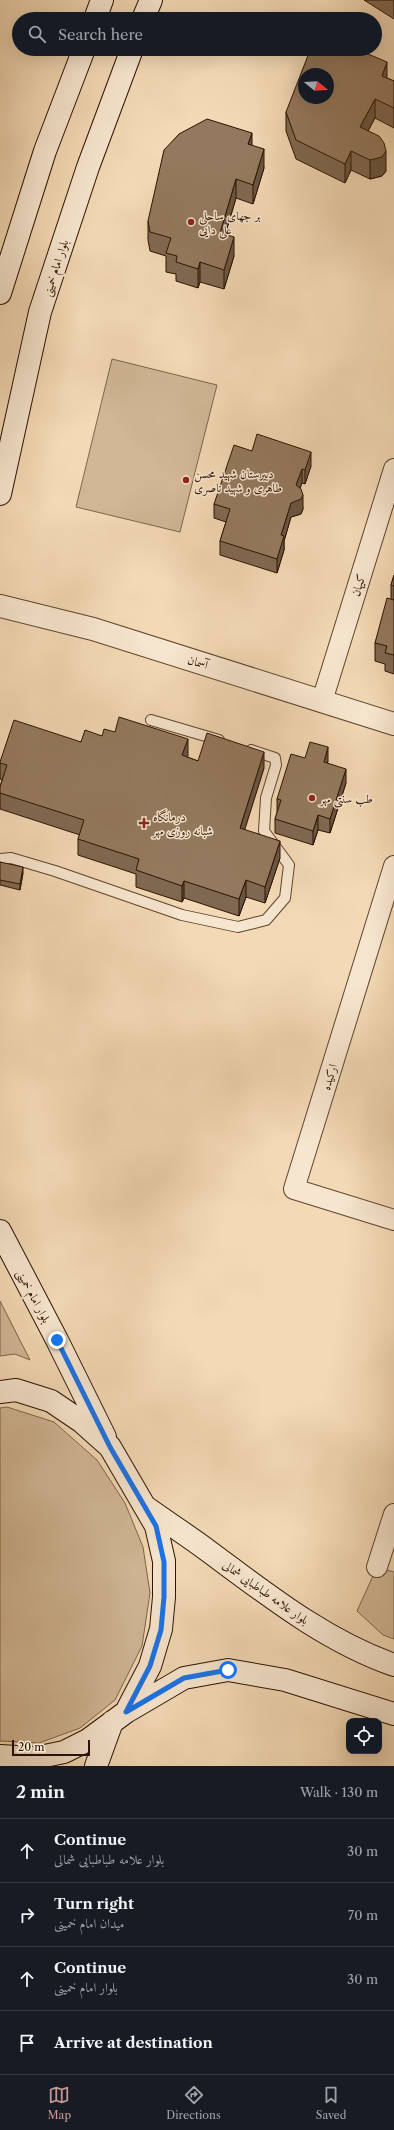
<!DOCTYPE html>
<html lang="en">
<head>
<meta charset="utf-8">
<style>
  :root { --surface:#171b24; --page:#242831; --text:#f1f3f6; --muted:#9ea1a6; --line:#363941; --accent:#c59692 }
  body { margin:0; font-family:"Libre Caslon Text",Amiri,serif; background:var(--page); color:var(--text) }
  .controls { position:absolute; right:12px; bottom:12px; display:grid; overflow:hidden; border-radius:8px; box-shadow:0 4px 16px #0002 }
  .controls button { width:36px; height:36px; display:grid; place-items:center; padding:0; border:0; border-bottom:1px solid var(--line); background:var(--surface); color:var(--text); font:20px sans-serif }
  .compass { position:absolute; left:298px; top:68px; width:36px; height:36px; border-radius:50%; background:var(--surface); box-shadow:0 4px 16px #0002; rotate:108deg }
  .scale { position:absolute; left:12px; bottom:10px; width:78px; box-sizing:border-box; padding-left:4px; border:2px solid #2d1200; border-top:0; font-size:11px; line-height:14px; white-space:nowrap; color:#2d1200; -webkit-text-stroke:3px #f7e6cf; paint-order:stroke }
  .stop { position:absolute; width:12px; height:12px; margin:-9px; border:3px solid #1a73e8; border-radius:50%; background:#fff }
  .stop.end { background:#1a73e8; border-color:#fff; box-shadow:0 1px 4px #0008 }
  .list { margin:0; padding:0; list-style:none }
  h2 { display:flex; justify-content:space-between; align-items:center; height:52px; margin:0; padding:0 16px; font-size:17px }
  h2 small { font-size:13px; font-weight:400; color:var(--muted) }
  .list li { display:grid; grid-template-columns:26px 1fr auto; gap:12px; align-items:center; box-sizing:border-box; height:64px; padding:0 16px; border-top:1px solid var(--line) }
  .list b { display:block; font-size:15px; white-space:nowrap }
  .list p { margin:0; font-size:13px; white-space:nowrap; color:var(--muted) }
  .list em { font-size:13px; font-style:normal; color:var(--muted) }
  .icon { flex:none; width:22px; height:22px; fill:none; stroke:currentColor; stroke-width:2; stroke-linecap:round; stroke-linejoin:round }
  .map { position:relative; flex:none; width:394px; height:1766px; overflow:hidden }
  .search { position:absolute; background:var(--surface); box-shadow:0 4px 16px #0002; left:12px; right:12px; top:12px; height:44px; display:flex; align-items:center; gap:10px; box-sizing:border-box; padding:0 14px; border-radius:22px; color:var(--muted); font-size:15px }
  .sheet { height:308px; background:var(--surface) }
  nav { display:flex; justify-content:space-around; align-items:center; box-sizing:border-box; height:56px; border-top:1px solid var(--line); background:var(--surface); font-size:11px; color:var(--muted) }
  nav a { display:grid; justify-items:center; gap:2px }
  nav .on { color:var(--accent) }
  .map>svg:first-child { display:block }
</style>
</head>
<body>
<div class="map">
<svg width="394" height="1766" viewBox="0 0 394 1766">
  <rect width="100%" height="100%" fill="#f3d9b5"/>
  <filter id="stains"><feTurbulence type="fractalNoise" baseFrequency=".005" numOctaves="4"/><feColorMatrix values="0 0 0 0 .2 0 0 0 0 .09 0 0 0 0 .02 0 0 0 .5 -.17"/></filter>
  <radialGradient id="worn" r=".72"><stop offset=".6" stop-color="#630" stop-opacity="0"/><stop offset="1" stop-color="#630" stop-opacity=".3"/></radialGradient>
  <path fill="#d1b796" stroke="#7f644b" d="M112,359L217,385L180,532L76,507Z
    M0,1301L30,1360L15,1354L0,1356Z
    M7,1407L54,1422L97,1460L125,1503L143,1547L150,1593L142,1646L115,1700L80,1728L39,1743L0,1741V1408Z
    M377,1567L394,1572V1639L383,1635L357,1611Z"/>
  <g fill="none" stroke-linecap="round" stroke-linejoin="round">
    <defs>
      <path id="service" d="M151,720L219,740
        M0,859L11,858L55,871L182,915L238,927L266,920L285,898L289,865L264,831L266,798L276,765L275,758L251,750"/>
      <path id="minor" d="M322,701L394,469
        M394,866L294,1189L394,1220
        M377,1567L394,1514"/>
      <path id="tertiary" d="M0,606L93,629L394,724"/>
      <path id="secondary" d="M95,19L102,0
        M143,19L151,0
        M0,293L45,151L84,49
        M0,494L40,312L88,167L132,49
        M0,1231L57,1340L105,1437
        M0,1392L16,1390L51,1401L82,1422L110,1447L156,1526L164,1561V1597L161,1629L150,1666L126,1712L88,1740L64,1752L35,1758L0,1756
        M147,1508C168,1523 190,1537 211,1553C269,1596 326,1641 394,1665
        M126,1712L184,1678L228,1670L285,1680L394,1714
        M96,1766L112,1722"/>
    </defs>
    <use href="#service" stroke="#5e442d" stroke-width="12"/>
    <use href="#minor" stroke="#5e442d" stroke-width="22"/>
    <use href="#tertiary" stroke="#5e442d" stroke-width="24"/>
    <use href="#secondary" stroke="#2d1200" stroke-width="24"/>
    <use href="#service" stroke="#f7e6cf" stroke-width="10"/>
    <use href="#minor" stroke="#f7e6cf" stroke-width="20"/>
    <use href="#tertiary" stroke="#f7e6cf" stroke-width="22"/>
    <use href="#secondary" stroke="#f7e6cf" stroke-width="22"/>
  </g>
  <path fill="#7f6851" stroke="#2d1200" d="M364,0H394V19Z
    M387,78L394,81V128L375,118L368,131L386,171L382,176L370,179L351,170L345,183L296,159L286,131V112Z
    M252,145L264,168L253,204L236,198L225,235L234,256L224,289L200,282L198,288L176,281V274L166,272V256L150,251L148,240V221Z
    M252,451L311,466L305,484L302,483L300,488L303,509L301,514L291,517L284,541V550L277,573L220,555V541L226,522L214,518V504Z
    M394,575V674L385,671V664L375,661V643L391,599V585Z
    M102,736L188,756L187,757L198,761L264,768L244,830L280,858L265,903L246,897L239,916L184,898L182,902L136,887V874L78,855V839L80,835L0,809V787L2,780L0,779V762Z
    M305,758L328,761L327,763L346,783L330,833L318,830L313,845L275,833V819L277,813V799Z
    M0,862L23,873L20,890L0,885Z"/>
  <path fill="#685542" stroke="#2d1200" d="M387,62V81L382,76Z
    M375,99V118L360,146V127Z
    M252,133V152L248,144Z
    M264,149V168L253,204V185Z
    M351,151V170L345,183V164Z
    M386,151V171L382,176L370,179V160Z
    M236,179V198L220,252V233Z
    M234,237V256L224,289V270Z
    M200,262V282L198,288V269Z
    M311,452V466L305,484V470Z
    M302,469V483L296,499V485Z
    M303,495V509L301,514L291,517L284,541V550L277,573V559L281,535L291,503Z
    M188,739V756L182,772V755Z
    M328,747V761L324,776V762Z
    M264,752V768L240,845V828Z
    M346,769V783L330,833V819Z
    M318,815V830L313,845V831Z
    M280,841V858L265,903V887Z
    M23,867V873L20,890V884Z
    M246,880V897L239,916V899Z
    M184,881V898L182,902V886Z"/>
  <path fill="#94795e" stroke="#2d1200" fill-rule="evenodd" d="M314,49H356L387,62L382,76L394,81V108L375,99L360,127L379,136L384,143L386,151L382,157L370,160L351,151L345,164L296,140L286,112L309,53ZM304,74H328V98H304Z
    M207,119L252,133L248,144L264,149L253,185L236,179L220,233L234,237L224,270L200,262L198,269L176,262L177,256L166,253L171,238L150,232L148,221L164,150L179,134Z
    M257,434L311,452L305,470L302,469L296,485L301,489L303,495L301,499L291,503L281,535L284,536L277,559L220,541L230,509L214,504L234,445L252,451Z
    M394,575V586L391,585Z
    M387,598L394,600V655L385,653L387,646L375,643Z
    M119,717L188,739L182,755L198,761L207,733L264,752L240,828L280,841L265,887L246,880L239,899L184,881L182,886L136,870L139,859L78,839L84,820L0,793V787L7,765L0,763V762L14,720L81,742L85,730L102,736L104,729L115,732Z
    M310,742L328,747L324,762L346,769L330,819L318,815L313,831L275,819L281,800L277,799L291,754L305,758Z
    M0,862L23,867L20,884L0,880Z"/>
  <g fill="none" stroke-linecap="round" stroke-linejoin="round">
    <path stroke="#1a73e8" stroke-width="5" d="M57,1340L110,1447L156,1526L164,1562V1597L161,1630L150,1666L126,1712L184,1678L228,1670"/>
  </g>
  <g fill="#8f2418" stroke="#f7e6cf" stroke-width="1.5">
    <circle cx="191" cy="222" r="4"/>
    <circle cx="186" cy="480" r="4"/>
    <circle cx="312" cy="798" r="4"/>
    <path d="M142 817h4v4h4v4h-4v4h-4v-4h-4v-4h4z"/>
  </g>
  <g text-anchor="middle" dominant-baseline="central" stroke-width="3" stroke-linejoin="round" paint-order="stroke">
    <g font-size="12" fill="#2d1200" stroke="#f7e6cf" text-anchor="start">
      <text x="199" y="215">بر جهای ساحلی<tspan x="199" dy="14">علی دایی</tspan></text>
      <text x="194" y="473">دبیرستان شهید محسن<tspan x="194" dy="14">طاهری و شهید ناصری</tspan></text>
      <text x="320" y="798">طب سنتی مهر</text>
      <text x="153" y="816">درمانگاه<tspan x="153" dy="14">شبانه روزی مهر</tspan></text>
    </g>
    <g font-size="12" fill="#2d1200" stroke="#f7e6cf">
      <text transform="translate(55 268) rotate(-72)">بلوار امام خمینی</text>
      <text transform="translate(358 585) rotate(-73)">کیهان</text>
      <text transform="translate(198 662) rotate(17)">آسمان</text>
      <text transform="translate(329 1077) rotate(-73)">ارکیده</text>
      <text transform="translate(34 1296) rotate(62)">بلوار امام خمینی</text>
      <text transform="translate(266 1592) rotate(35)">بلوار علامه طباطبایی شمالی</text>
    </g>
  </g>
  <rect width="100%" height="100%" filter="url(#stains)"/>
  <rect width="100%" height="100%" fill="url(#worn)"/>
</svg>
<div class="controls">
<button><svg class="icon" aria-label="locate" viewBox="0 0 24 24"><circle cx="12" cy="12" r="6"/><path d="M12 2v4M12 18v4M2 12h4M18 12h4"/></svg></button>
</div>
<svg class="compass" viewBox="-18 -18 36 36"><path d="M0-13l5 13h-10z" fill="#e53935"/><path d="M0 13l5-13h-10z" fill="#9ea1a6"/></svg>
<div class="scale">20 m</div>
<div class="stop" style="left:228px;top:1670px"></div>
<div class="stop end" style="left:57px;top:1340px"></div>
<div class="search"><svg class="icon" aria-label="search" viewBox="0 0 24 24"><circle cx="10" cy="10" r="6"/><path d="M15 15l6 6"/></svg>Search here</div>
</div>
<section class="sheet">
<h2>2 min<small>Walk · 130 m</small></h2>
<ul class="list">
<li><svg class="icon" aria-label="ahead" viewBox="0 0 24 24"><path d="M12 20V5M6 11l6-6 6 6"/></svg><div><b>Continue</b><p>بلوار علامه طباطبایی شمالی</p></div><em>30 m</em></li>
<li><svg class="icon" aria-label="right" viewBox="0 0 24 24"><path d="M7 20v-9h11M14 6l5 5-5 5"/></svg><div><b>Turn right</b><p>میدان امام خمینی</p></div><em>70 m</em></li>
<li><svg class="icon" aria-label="ahead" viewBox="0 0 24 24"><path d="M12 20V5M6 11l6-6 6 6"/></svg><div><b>Continue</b><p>بلوار امام خمینی</p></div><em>30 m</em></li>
<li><svg class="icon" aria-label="arrive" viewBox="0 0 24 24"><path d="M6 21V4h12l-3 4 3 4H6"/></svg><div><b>Arrive at destination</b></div></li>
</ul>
</section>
<nav>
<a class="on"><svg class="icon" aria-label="map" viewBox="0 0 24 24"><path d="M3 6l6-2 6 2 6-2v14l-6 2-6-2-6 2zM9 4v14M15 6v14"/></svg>Map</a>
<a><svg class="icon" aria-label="directions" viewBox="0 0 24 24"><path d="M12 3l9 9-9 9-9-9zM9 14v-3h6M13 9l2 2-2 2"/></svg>Directions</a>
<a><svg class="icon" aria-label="saved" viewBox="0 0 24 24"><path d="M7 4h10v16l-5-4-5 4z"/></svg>Saved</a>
</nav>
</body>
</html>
